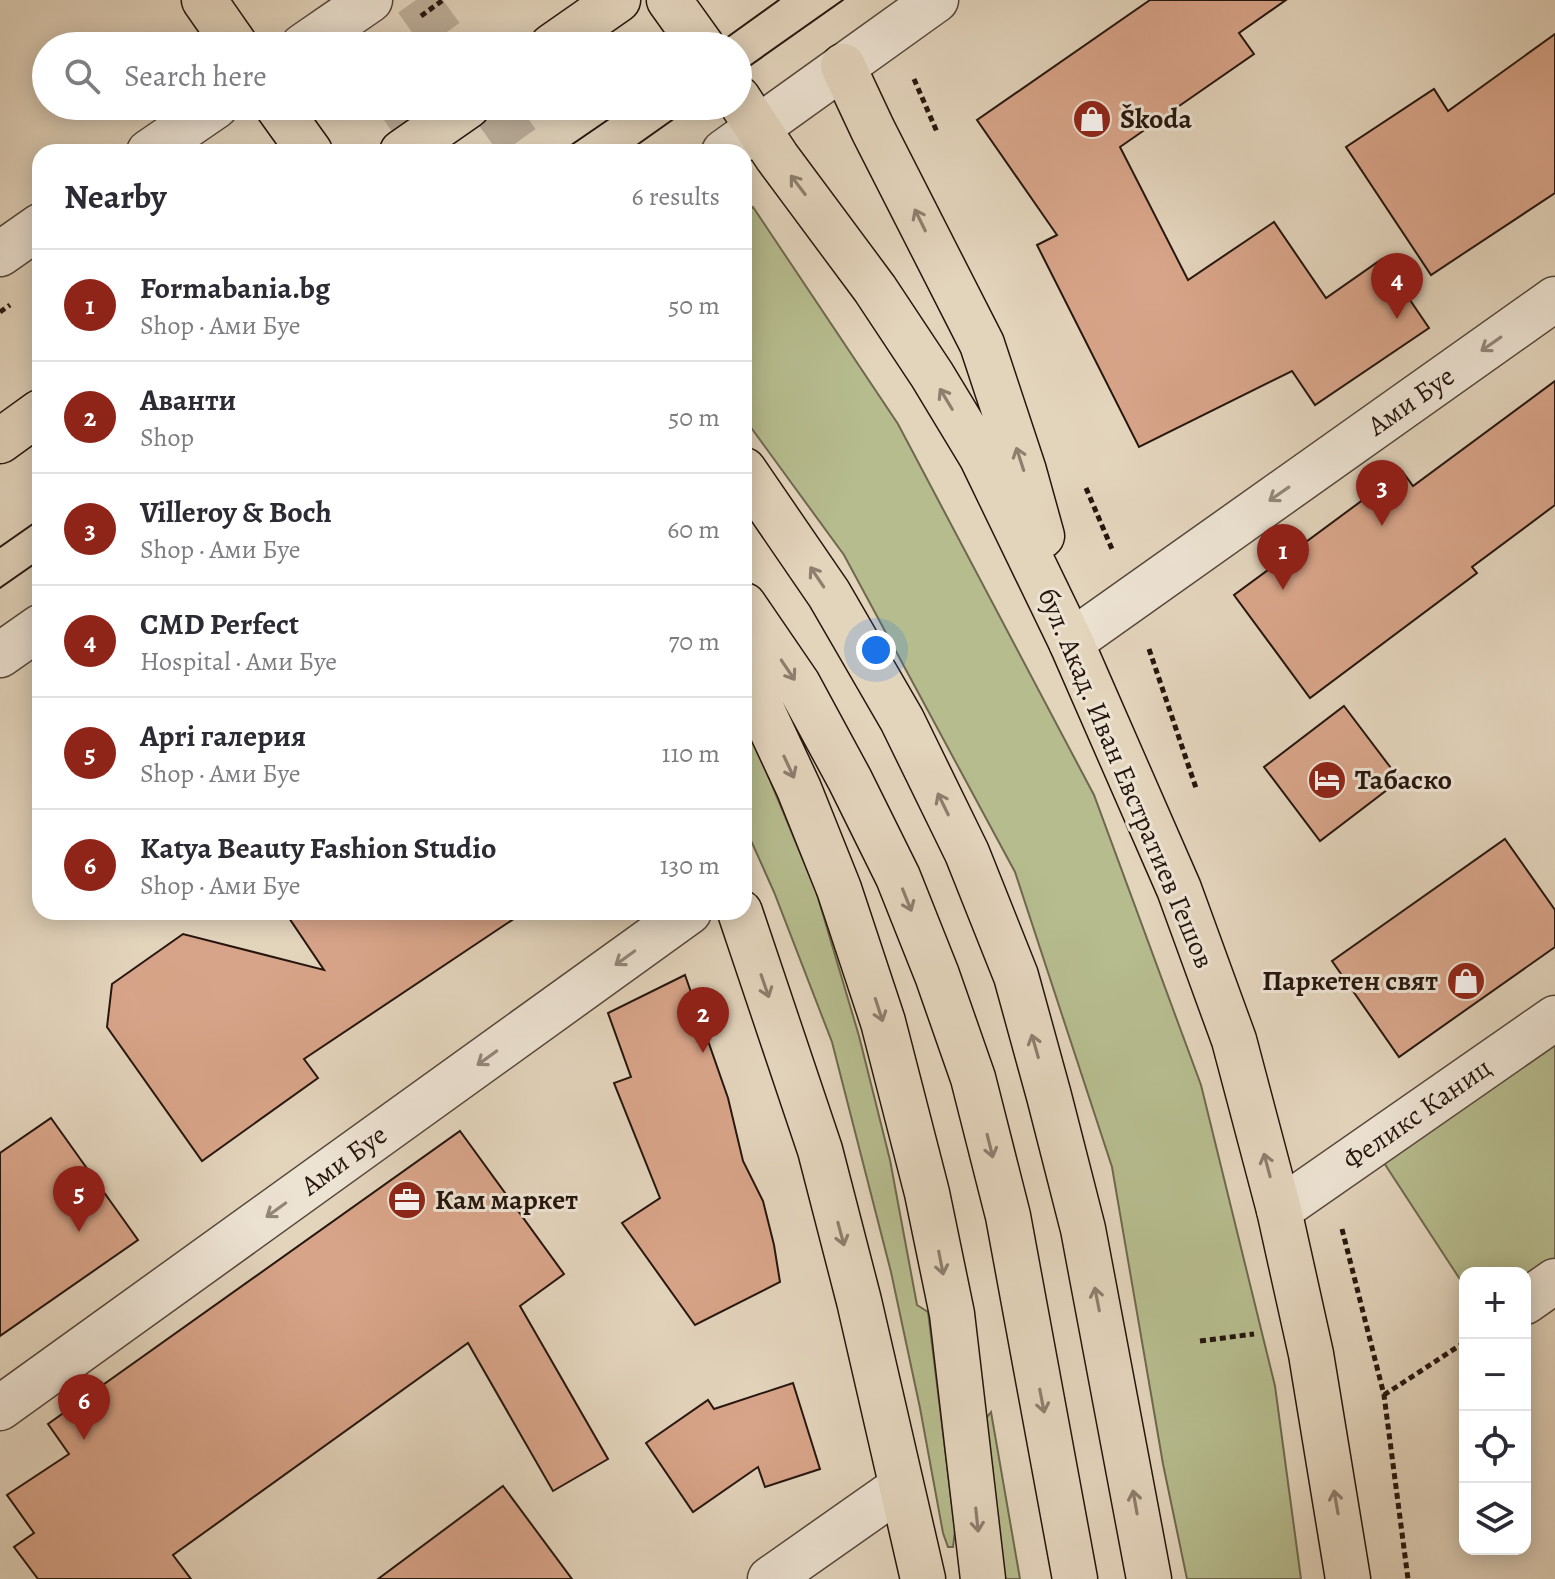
<!DOCTYPE html>
<html lang="en">
<head>
<meta charset="utf-8">
<style>
  :root { --surface:#fff; --page:#f7f7f7; --text:#2b2b33; --muted:#7c7c81; --line:#e1e1e2; --accent:#8f2418 }
  body { margin:0; font-family:Alegreya,serif; background:var(--page); color:var(--text) }
  .controls { position:absolute; right:24px; bottom:24px; display:grid; overflow:hidden; border-radius:16px; box-shadow:0 4px 20px #0003 }
  .controls button { width:72px; height:72px; display:grid; place-items:center; padding:0; border:0; border-bottom:2px solid var(--line); background:var(--surface); color:var(--text); font:40px sans-serif }
  .you { position:absolute; left:876px; top:650px; width:28px; height:28px; margin:-20px; border:6px solid #fff; border-radius:50%; background:#1a73e8; box-shadow:0 0 0 12px #1a73e833 }
  .badge { display:grid; place-items:center; width:52px; height:52px; border-radius:50%; background:var(--accent); color:#fff; font-size:26px; font-weight:700 }
  .pin { position:absolute; translate:-50% -66px; filter:drop-shadow(0 2px 4px #0008) }
  .pin::after { content:''; position:absolute; top:42px; width:28px; height:24px; background:inherit; clip-path:polygon(0 0,100% 0,50% 100%) }
  .list { margin:0; padding:0; list-style:none }
  h2 { display:flex; justify-content:space-between; align-items:center; height:104px; margin:0; padding:0 32px; font-size:34px }
  h2 small { font-size:26px; font-weight:400; color:var(--muted) }
  .list li { display:grid; grid-template-columns:52px 1fr auto; gap:24px; align-items:center; box-sizing:border-box; height:112px; padding:0 32px; border-top:2px solid var(--line) }
  .list b { display:block; font-size:30px; white-space:nowrap }
  .list p { margin:0; font-size:26px; white-space:nowrap; color:var(--muted) }
  .list em { font-size:26px; font-style:normal; color:var(--muted) }
  .icon { flex:none; width:44px; height:44px; fill:none; stroke:currentColor; stroke-width:2; stroke-linecap:round; stroke-linejoin:round }
  .map { position:relative; flex:none; width:1555px; height:1579px; overflow:hidden }
  .search { position:absolute; background:var(--surface); box-shadow:0 4px 20px #0003; left:32px; top:32px; width:720px; height:88px; display:flex; align-items:center; gap:20px; box-sizing:border-box; padding:0 28px; border-radius:44px; color:var(--muted); font-size:30px }
  .panel { position:absolute; background:var(--surface); box-shadow:0 4px 20px #0003; left:32px; top:144px; width:720px; height:776px; border-radius:24px }
  .map>svg:first-child { display:block }
</style>
</head>
<body>
<div class="map">
<svg width="1555" height="1579" viewBox="0 0 1555 1579">
  <rect width="100%" height="100%" fill="#e3d4bc"/>
  <filter id="stains"><feTurbulence type="fractalNoise" baseFrequency=".0025" numOctaves="4"/><feColorMatrix values="0 0 0 0 .2 0 0 0 0 .09 0 0 0 0 .02 0 0 0 .5 -.17"/></filter>
  <radialGradient id="worn" r=".72"><stop offset=".6" stop-color="#630" stop-opacity="0"/><stop offset="1" stop-color="#630" stop-opacity=".3"/></radialGradient>
  <path fill="#b6bc8e" stroke="#6e694e" stroke-width="2" d="M753,207L898,424L1094,795L1201,1085L1275,1386L1301,1579H1187L1163,1464L1112,1167L1015,872L844,555L744,418V213Z
    M744,718L816,891L859,1036L890,1160L917,1305L928,1312L955,1530L953,1547H948L943,1533L920,1408L891,1272L832,1042L774,892L744,825Z
    M1555,1019V1281L1525,1302V1273H1465V1287L1373,1146Z
    M991,1412L1020,1579H999L982,1423Z"/>
  <path fill="#d8a489" stroke="#26160e" stroke-width="2" d="M1150,0H1286L1239,33L1254,54L1120,147L1188,280L1274,222L1326,298L1382,259L1429,328L1315,405L1292,371L1139,447L1037,245L1057,235L977,120Z
    M1555,34V193L1431,275L1346,147L1434,89L1448,111Z
    M1555,381V505L1472,567L1477,573L1310,698L1234,595L1402,471L1413,486Z
    M1344,706L1400,780L1320,841L1264,767Z
    M1505,839L1555,910V947L1399,1057L1332,961Z
    M285,912H524L304,1059L318,1078L202,1161L107,1027L112,984L183,934L324,970Z
    M685,975L728,1098L743,1161L763,1201L774,1245L780,1282L695,1325L622,1223L660,1198L614,1083L631,1077L608,1013Z
    M51,1118L138,1240L0,1336V1153Z
    M460,1131L564,1274L520,1306L608,1459L553,1491L468,1343L173,1555L191,1579H38L14,1547L34,1533L7,1495L69,1454L48,1424Z
    M793,1383L820,1469L765,1487L758,1467L693,1512L646,1443L708,1400L714,1409Z
    M503,1486L572,1579H378Z"/>
  <g fill="none" stroke-linecap="round" stroke-linejoin="round">
    <path stroke="#bdae99" stroke-width="44" stroke-dasharray="44 22" stroke-linecap="butt" d="M328,0L360,46
      M416,0L449,46
      M401,106L433,152
      M492,106L525,152"/>
    <defs>
      <path id="minor" d="M303,46L370,0
        M149,152L216,106
        M724,152L936,0
        M0,254L40,226
        M1071,642L1555,299
        M0,655L40,627
        M1279,1210L1555,1018
        M1525,1302L1555,1281
        M0,1408L689,912
        M770,1579L901,1487"/>
      <path id="major" d="M204,0L236,46
        M669,0L702,46
        M552,46L618,0
        M843,66L873,130L982,344L1024,471L1042,536
        M738,98L777,157L875,289L932,375L981,456L1071,642L1179,889L1234,1040L1279,1210L1311,1354L1348,1579
        M277,106L310,152
        M402,152L468,106
        M0,441L40,412
        M744,470L829,594L902,720L967,853L1016,976L1049,1096L1083,1229L1149,1579
        M744,605L798,684L850,780L898,877L937,975L973,1078L1008,1216L1075,1579
        M744,671L799,789L839,889L883,1022L927,1193L952,1314L983,1579
        M740,912L820,1150L859,1301L923,1579"/>
    </defs>
    <use href="#minor" stroke="#55463a" stroke-width="47"/>
    <use href="#major" stroke="#26160e" stroke-width="47"/>
    <path stroke="#26160e" stroke-width="5" stroke-dasharray="6 4" stroke-linecap="butt" d="M421,16L443,0
      M914,79L937,132
      M0,312L10,305
      M1086,488L1112,549
      M1149,649L1197,791
      M1342,1229L1384,1395L1408,1579
      M1200,1341L1254,1334
      M1384,1395L1465,1342"/>
    <use href="#minor" stroke="#ede3d3" stroke-width="44"/>
    <use href="#major" stroke="#e3d4bc" stroke-width="44"/>
    <path stroke="#26160e" stroke-width="2" d="M715,46L779,0
      M738,74L843,0
      M561,152L628,106
      M627,152L692,106
      M0,547L40,519
      M0,588L40,560"/>
  </g>
  <defs><path id="oneway-shaft" d="M-6 0H5M1.5-3L5.5 0L1.5 3" fill="none" stroke-width="1.6" stroke-linecap="round" stroke-linejoin="round" transform="scale(2)"/></defs>
  <g stroke="#8e7e6e">
    <use href="#oneway-shaft" transform="translate(798 185) rotate(-127)"/>
    <use href="#oneway-shaft" transform="translate(920 220) rotate(-116)"/>
    <use href="#oneway-shaft" transform="translate(946 399) rotate(-121)"/>
    <use href="#oneway-shaft" transform="translate(1020 459) rotate(-108)"/>
    <use href="#oneway-shaft" transform="translate(817 577) rotate(-124)"/>
    <use href="#oneway-shaft" transform="translate(788 670) rotate(56)"/>
    <use href="#oneway-shaft" transform="translate(789 767) rotate(65)"/>
    <use href="#oneway-shaft" transform="translate(943 804) rotate(-116)"/>
    <use href="#oneway-shaft" transform="translate(907 900) rotate(68)"/>
    <use href="#oneway-shaft" transform="translate(765 986) rotate(71)"/>
    <use href="#oneway-shaft" transform="translate(879 1010) rotate(72)"/>
    <use href="#oneway-shaft" transform="translate(1035 1046) rotate(-106)"/>
    <use href="#oneway-shaft" transform="translate(990 1146) rotate(76)"/>
    <use href="#oneway-shaft" transform="translate(1267 1165) rotate(-105)"/>
    <use href="#oneway-shaft" transform="translate(841 1234) rotate(75)"/>
    <use href="#oneway-shaft" transform="translate(941 1263) rotate(79)"/>
    <use href="#oneway-shaft" transform="translate(1097 1299) rotate(-101)"/>
    <use href="#oneway-shaft" transform="translate(1042 1401) rotate(79)"/>
    <use href="#oneway-shaft" transform="translate(1135 1502) rotate(-100)"/>
    <use href="#oneway-shaft" transform="translate(1336 1502) rotate(-100)"/>
    <use href="#oneway-shaft" transform="translate(977 1520) rotate(84)"/>
  </g>
  <g stroke="#93877a">
    <use href="#oneway-shaft" transform="translate(1491 344) rotate(145)"/>
    <use href="#oneway-shaft" transform="translate(1279 494) rotate(145)"/>
    <use href="#oneway-shaft" transform="translate(625 958) rotate(144)"/>
    <use href="#oneway-shaft" transform="translate(487 1058) rotate(144)"/>
    <use href="#oneway-shaft" transform="translate(276 1210) rotate(144)"/>
  </g>
  <defs>
    <symbol id="shop-disc" viewBox="-11 -11 22 22"><circle r="9.5" fill="#8f2418" stroke="#ede3d3"/><path d="M-5-2.5h2.3a2.7 3.5 0 0 1 5.4 0H5L5.5 6h-11ZM-1.5-2.5h3a1.5 2.3 0 0 0-3 0Z" fill="#fff"/></symbol>
    <symbol id="hotel-disc" viewBox="-11 -11 22 22"><circle r="9.5" fill="#8f2418" stroke="#ede3d3"/><path d="M-6-4.5h1.5V1H6V5H4.5V3h-9V5H-6ZM-4 0a1.8 1.8 0 1 1 3.6 0ZM.5 0V-2.5h3Q6-2.5 6 0Z" fill="#fff"/></symbol>
    <symbol id="office-disc" viewBox="-11 -11 22 22"><circle r="9.5" fill="#8f2418" stroke="#ede3d3"/><path d="M-6-3h4V-5.5h4V-3h4V5H-6ZM-1-4.5V-3h2v-1.5ZM-6 0V1H6V0Z" fill="#fff"/></symbol>
  </defs>
  <g fill-rule="evenodd">
    <use href="#shop-disc" x="1070" y="97" width="44" height="44"/>
    <use href="#hotel-disc" x="1305" y="758" width="44" height="44"/>
    <use href="#shop-disc" x="1444" y="959" width="44" height="44"/>
    <use href="#office-disc" x="385" y="1178" width="44" height="44"/>
  </g>
  <g text-anchor="middle" dominant-baseline="central" stroke-width="6" stroke-linejoin="round" paint-order="stroke">
    <g font-size="28" font-weight="bold" fill="#26160e" stroke="#ede3d3" text-anchor="start">
      <text x="1120" y="119">Škoda</text>
      <text x="1355" y="780">Табаско</text>
      <text x="1438" y="981" text-anchor="end">Паркетен свят</text>
      <text x="435" y="1200">Кам маркет</text>
    </g>
    <g font-size="28" fill="#26160e" stroke="#ede3d3">
      <text transform="translate(1411 401) rotate(-35)">Ами Буе</text>
      <text transform="translate(1126 778) rotate(67)">бул. Акад. Иван Евстратиев Гешов</text>
      <text transform="translate(1417 1114) rotate(-35)">Феликс Каниц</text>
      <text transform="translate(344 1160) rotate(-36)">Ами Буе</text>
    </g>
  </g>
  <rect width="100%" height="100%" filter="url(#stains)"/>
  <rect width="100%" height="100%" fill="url(#worn)"/>
</svg>
<div class="controls">
<button>+</button>
<button>−</button>
<button><svg class="icon" aria-label="locate" viewBox="0 0 24 24"><circle cx="12" cy="12" r="6"/><path d="M12 2v4M12 18v4M2 12h4M18 12h4"/></svg></button>
<button><svg class="icon" aria-label="layers" viewBox="0 0 24 24"><path d="M12 4l9 5-9 5-9-5zM3 14l9 5 9-5"/></svg></button>
</div>
<div class="you"></div>
<div class="pin badge" style="left:1283px;top:590px">1</div>
<div class="pin badge" style="left:703px;top:1053px">2</div>
<div class="pin badge" style="left:1382px;top:526px">3</div>
<div class="pin badge" style="left:1397px;top:319px">4</div>
<div class="pin badge" style="left:79px;top:1232px">5</div>
<div class="pin badge" style="left:84px;top:1440px">6</div>
<div class="search"><svg class="icon" aria-label="search" viewBox="0 0 24 24"><circle cx="10" cy="10" r="6"/><path d="M15 15l6 6"/></svg>Search here</div>
<section class="panel">
<h2>Nearby<small>6 results</small></h2>
<ul class="list">
<li><span class="badge">1</span><div><b>Formabania.bg</b><p>Shop · Ами Буе</p></div><em>50 m</em></li>
<li><span class="badge">2</span><div><b>Аванти</b><p>Shop</p></div><em>50 m</em></li>
<li><span class="badge">3</span><div><b>Villeroy &amp; Boch</b><p>Shop · Ами Буе</p></div><em>60 m</em></li>
<li><span class="badge">4</span><div><b>CMD Perfect</b><p>Hospital · Ами Буе</p></div><em>70 m</em></li>
<li><span class="badge">5</span><div><b>Apri галерия</b><p>Shop · Ами Буе</p></div><em>110 m</em></li>
<li><span class="badge">6</span><div><b>Katya Beauty Fashion Studio</b><p>Shop · Ами Буе</p></div><em>130 m</em></li>
</ul>
</section>
</div>
</body>
</html>
